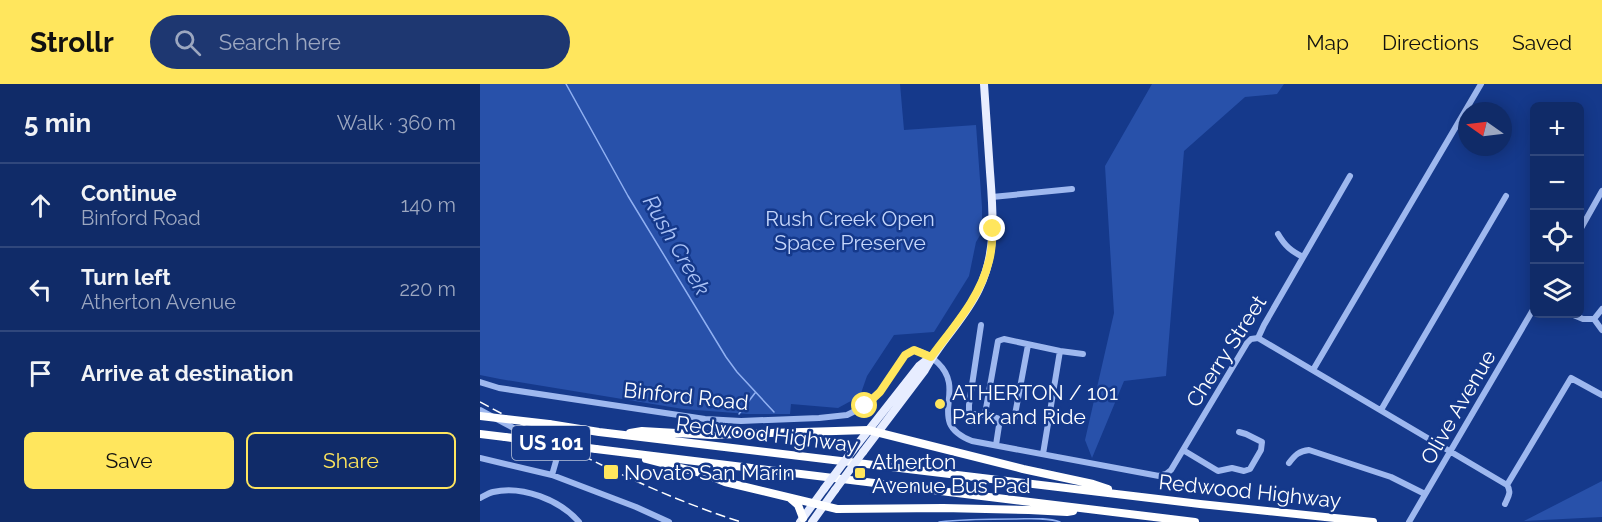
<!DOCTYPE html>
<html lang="en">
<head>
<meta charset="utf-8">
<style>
  :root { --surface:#102b68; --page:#1e3771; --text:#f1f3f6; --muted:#9ca7c0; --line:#30477c; --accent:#ffe65d }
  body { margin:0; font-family:Raleway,sans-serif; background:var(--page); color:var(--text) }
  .controls { position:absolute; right:18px; top:18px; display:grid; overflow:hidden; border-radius:9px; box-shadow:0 3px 15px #0003 }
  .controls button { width:54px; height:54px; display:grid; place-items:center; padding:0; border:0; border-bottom:2px solid var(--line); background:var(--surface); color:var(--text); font:30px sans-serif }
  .compass { position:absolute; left:978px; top:18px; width:54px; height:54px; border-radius:50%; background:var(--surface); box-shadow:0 3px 15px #0003; rotate:284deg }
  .stop { position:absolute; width:18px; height:18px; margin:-14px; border:4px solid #ffe65d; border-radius:50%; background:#fff }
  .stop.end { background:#ffe65d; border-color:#fff; box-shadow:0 2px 6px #0008 }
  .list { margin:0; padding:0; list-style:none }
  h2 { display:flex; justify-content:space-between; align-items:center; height:78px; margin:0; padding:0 24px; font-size:26px }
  h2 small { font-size:20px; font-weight:400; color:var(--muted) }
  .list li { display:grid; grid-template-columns:39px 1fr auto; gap:18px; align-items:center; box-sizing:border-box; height:84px; padding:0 24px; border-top:2px solid var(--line) }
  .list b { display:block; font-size:22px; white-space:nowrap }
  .list p { margin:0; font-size:20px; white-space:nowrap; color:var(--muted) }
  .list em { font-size:20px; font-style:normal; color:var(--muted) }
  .actions { display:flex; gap:12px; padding:18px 24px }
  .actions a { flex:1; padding:14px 0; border:2px solid var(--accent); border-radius:9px; text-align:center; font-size:21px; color:var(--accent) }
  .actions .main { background:var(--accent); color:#111 }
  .icon { flex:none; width:33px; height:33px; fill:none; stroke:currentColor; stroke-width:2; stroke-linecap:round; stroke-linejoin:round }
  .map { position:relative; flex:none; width:1122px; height:438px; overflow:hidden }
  header { display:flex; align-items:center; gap:36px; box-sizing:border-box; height:84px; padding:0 30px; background:var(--accent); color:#111 }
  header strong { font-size:28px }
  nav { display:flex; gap:33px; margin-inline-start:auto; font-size:21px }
  .search { width:420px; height:54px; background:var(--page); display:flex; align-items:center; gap:15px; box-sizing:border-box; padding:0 21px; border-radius:33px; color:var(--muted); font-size:22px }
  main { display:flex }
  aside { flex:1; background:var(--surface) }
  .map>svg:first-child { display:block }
</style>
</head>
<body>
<header>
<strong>Strollr</strong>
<div class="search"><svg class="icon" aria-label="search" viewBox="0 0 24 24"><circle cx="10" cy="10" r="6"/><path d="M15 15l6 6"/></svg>Search here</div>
<nav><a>Map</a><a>Directions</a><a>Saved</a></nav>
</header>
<main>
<aside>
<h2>5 min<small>Walk · 360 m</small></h2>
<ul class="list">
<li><svg class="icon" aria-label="ahead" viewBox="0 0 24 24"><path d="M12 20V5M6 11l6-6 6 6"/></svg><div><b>Continue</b><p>Binford Road</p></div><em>140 m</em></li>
<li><svg class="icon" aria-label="left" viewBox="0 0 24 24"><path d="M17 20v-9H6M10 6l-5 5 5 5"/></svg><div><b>Turn left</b><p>Atherton Avenue</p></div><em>220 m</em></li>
<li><svg class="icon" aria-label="arrive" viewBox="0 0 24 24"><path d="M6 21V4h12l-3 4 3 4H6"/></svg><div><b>Arrive at destination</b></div></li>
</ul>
<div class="actions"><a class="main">Save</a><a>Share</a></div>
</aside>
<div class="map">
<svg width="1122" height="438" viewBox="0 0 1122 438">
  <rect width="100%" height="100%" fill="#15398b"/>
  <path fill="#2851aa" d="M0,0H420L424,46L496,41L502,123V148L496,158L489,192L454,248L414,251L387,292L380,312L358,324L311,320L310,330H268L203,325L20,295L0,291Z
    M672,0H804L797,10L765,13L704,67L686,292L644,297L612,374L605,356L634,229L625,82Z
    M1122,397V433L1044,437Z"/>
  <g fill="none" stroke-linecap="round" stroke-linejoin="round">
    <path stroke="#90b0f2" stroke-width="1.5" d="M86,0L148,112L246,273L257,288L294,328
      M259,330L275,309
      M459,438C484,435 509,435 534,435C549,435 566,433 580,438"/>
    <path stroke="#9eb8ef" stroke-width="6" d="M512,113L592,105
      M1100,146L1122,107
      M798,150C805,162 811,167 823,173
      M1091,230L1103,235H1114L1122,225
      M1114,235L1122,246
      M501,241L489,321V329L498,331L505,330
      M778,254L1027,401
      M548,261L534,336L520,335L505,330L518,257L524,255L580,267L603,270
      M833,286L1001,0
      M0,298L19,304L225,335L261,337L339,334L367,331L385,322L400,308L425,271L434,266C444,268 451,272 458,279C488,308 444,338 492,357L679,392L686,390L691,386L767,259L771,255L778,254L784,241L870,92
      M0,326L54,355
      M901,326L1026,112
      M63,360L75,368L76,377L72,391
      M516,361L520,335
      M703,366L738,387L752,384L764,387L770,385L781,366L782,358L766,350L759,348
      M563,370L580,267
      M0,374L72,391L156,423L189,438
      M809,379C815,371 819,367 829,366L911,393L945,410
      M1027,401L1091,294L1122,311
      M0,414C4,412 9,409 13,408C42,401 80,416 99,438
      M1025,420C1028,413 1032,408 1027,401
      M929,438L1054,224"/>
    <path stroke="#e7edff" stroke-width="8" d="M373,366L439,282L448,275
      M383,368L445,286C460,257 485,235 499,205C517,168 513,128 510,88C508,58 506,29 504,0
      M320,438L344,405
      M332,438L355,406"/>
    <path stroke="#fff" stroke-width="8" d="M69,340L119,348L720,420L893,438
      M150,349L162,347L231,351L258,350L388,346L543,385L613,400L628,405
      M0,350L25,353
      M116,365L715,438
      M166,375L228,391L245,398L357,425L463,424L549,426L587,428L593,427
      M311,415L318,421L323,434"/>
    <path stroke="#fff" stroke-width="1.5" stroke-dasharray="10 4.5" stroke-linecap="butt" d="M0,318C84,363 170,409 261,438"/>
    <path stroke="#e7edff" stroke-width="8" d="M344,405L373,366
      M355,406L383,368"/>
    <path stroke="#fff" stroke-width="8" d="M0,332L69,340
      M25,353L116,365"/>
  </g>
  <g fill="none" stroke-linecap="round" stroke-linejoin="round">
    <path stroke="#ffe65d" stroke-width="8" d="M385,322L400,308L425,271L434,266L451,273C473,243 500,214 509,177C512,167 512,156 513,145"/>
  </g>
  <g fill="#ffe65d" stroke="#15398b" stroke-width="2">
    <circle cx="460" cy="320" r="6"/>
    <rect x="123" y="380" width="16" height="16" rx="3"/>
    <rect x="374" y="383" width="12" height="12" rx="3"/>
  </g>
  <g text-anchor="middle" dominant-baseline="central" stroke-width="5" stroke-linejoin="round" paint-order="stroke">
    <rect fill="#15398b" stroke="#b9c4dc" stroke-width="1.5" x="32" y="342" width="78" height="34" rx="4.5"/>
    <g font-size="20" font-weight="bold" fill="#fff">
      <text x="71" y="359">US 101</text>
    </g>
    <g font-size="21" fill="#c5d6fb" stroke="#15398b">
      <text x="370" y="134">Rush Creek Open<tspan x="370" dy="24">Space Preserve</tspan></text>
    </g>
    <g font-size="21" fill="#fff" stroke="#15398b">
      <text transform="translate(746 267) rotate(-57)">Cherry Street</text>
      <text transform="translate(206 312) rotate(6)">Binford Road</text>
      <text transform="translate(978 323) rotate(-60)">Olive Avenue</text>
      <text transform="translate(287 350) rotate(7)">Redwood Highway</text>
      <text transform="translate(770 407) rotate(6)">Redwood Highway</text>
    </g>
    <g font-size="21" fill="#fff" stroke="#15398b" text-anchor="start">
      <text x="472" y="308">ATHERTON / 101<tspan x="472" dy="24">Park and Ride</tspan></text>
      <text x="392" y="377">Atherton<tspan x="392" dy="24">Avenue Bus Pad</tspan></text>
      <text x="144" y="388">Novato San Marin</text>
    </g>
    <g font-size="22" font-style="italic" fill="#aac2f6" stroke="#15398b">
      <text transform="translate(197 161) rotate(60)">Rush Creek</text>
    </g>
  </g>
</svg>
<div class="controls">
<button>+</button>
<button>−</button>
<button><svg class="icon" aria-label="locate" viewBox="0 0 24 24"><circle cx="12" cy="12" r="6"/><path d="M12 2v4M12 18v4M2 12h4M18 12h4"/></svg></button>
<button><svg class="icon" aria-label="layers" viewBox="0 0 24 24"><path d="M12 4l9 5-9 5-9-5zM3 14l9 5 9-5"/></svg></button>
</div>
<svg class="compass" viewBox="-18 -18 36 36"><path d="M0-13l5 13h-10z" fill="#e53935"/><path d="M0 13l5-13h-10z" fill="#9ca7c0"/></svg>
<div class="stop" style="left:385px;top:322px"></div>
<div class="stop end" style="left:513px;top:145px"></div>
</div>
</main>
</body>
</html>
